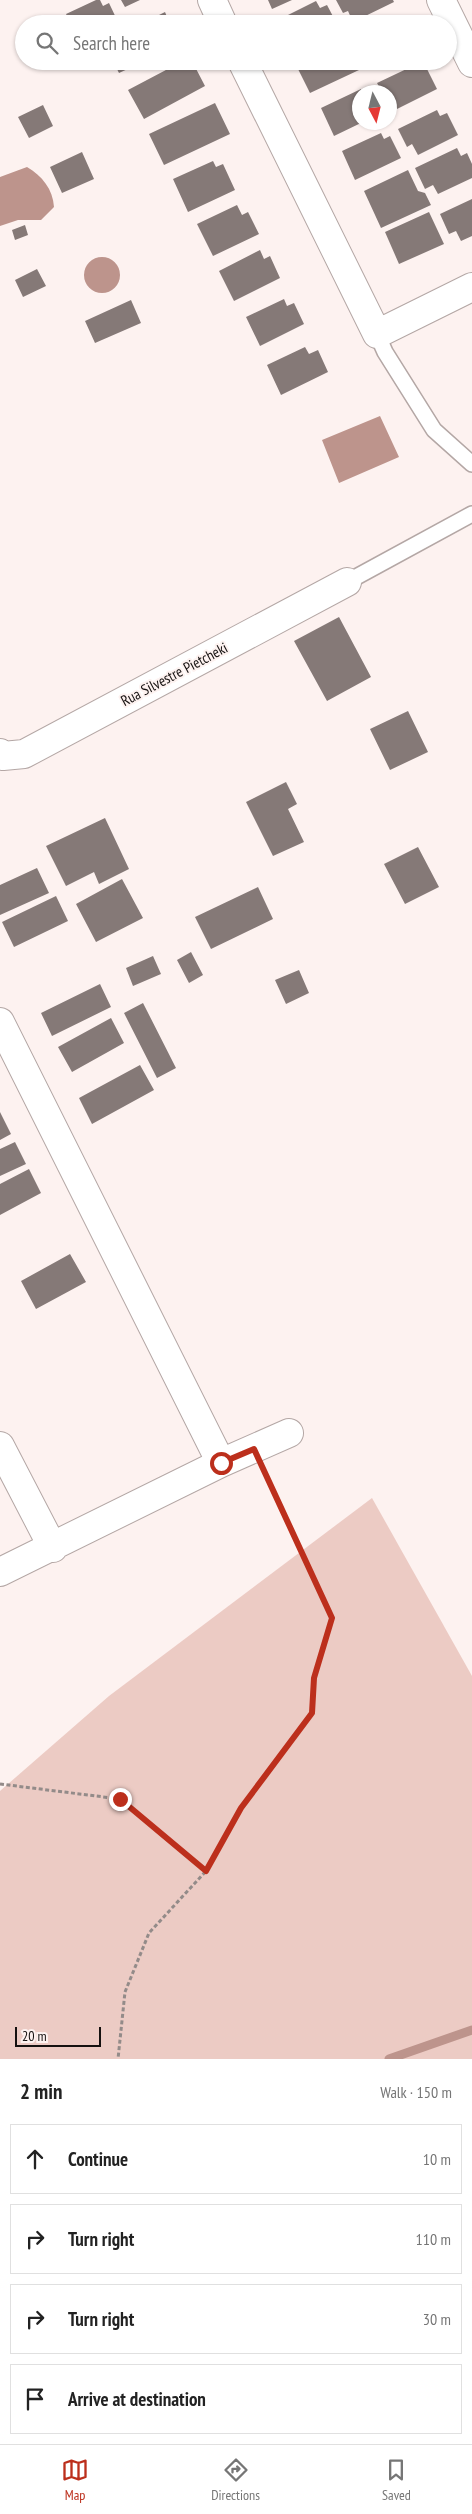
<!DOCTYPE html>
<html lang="en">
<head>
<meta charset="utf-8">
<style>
  :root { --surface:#fff; --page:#f2f2f2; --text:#222; --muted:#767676; --line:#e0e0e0; --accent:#bc2f1c }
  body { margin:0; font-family:"PT Sans Narrow",sans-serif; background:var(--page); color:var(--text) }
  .compass { position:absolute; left:352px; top:85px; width:45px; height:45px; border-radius:50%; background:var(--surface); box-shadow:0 1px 4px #0004; rotate:173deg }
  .scale { position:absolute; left:15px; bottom:12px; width:86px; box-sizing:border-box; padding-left:5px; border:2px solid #151110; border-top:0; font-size:14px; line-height:18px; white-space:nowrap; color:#151110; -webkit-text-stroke:4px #fdf2f0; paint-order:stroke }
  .stop { position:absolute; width:15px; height:15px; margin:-11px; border:4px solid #bc2f1c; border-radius:50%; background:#fff }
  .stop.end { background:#bc2f1c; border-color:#fff; box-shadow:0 1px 5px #0008 }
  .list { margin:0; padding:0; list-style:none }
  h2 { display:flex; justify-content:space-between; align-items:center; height:65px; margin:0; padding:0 20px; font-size:21px }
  h2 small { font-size:16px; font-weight:400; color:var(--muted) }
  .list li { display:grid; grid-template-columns:32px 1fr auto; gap:15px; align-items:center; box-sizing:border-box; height:70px; margin:0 10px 10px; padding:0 10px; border:1px solid var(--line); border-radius:0px }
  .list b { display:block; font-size:19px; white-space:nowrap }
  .list em { font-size:16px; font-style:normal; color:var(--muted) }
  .icon { flex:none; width:28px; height:28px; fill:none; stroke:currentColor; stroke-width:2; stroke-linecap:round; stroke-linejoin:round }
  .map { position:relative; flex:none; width:472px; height:2059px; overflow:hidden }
  .search { position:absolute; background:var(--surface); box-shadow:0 1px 4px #0004; left:15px; right:15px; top:15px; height:55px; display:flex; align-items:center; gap:12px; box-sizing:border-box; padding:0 18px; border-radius:28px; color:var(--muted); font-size:19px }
  .sheet { height:385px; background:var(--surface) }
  nav { display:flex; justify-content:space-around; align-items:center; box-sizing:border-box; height:70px; border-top:1px solid var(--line); background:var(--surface); font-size:14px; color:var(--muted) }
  nav a { display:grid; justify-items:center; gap:2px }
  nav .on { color:var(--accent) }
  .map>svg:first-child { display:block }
</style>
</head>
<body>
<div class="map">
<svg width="472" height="2059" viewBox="0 0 472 2059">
  <rect width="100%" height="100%" fill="#fdf2f0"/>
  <path fill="#eccbc4" d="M372,1498L472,1676V2059H0V1791L109,1696Z"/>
  <path fill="#bd948c" d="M27,167C42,176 53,189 54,207L41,220H18L0,226V177Z
    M84 275a18 18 0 1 1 36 0a18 18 0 1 1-36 0Z
    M380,416L399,457L339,483L322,440Z"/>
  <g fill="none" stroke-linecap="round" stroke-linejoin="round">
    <path stroke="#bd948c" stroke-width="9" d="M389,2059L472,2030"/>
  </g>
  <path fill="#857977" d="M96,0H100L103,6L109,3L118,22L71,24L66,14Z
    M121,0H140L125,7Z
    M268,0H292L272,9Z
    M336,0H393L394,2L353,22L348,11L343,13Z
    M316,1L320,8L327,5L337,24H277L276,21Z
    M165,12L170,24H141Z
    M113,61H145L119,73Z
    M183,61H192L205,86L144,119L128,90Z
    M304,61H354L359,70L310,93L296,65Z
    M417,64L420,70L426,67L437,89L397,109L392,98L390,99V92H382L377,83Z
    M361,89L360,122H363L334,136L321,108Z
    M215,103L230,134L164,165L149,134Z
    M43,105L53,126L29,138L18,117Z
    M437,110L440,116L447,113L458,135L418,155L412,144L407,147L398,129Z
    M381,133L384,139L390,136L401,158L355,180L342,151Z
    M457,148L461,156L467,153L472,164V178L438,194L433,185L425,189L415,168Z
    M82,152L94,179L62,193L50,167Z
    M213,161L216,167L223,164L235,190L188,212L173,179Z
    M408,170L418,191L425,193L431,205L381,228L364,191Z
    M472,199V236L461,241L456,231L449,234L440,214Z
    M237,205L242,215L248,212L259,234L213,256L197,224Z
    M429,212L444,244L399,264L385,232Z
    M25,225L28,235L15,240L12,230Z
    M260,250L264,259L270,256L280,278L234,301L219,271Z
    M37,269L46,286L23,297L15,280Z
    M284,299L287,306L294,303L304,324L260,346L246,317Z
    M131,300L141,323L95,343L85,321Z
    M305,347L309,354L318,350L328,372L281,395L267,365Z
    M339,617L371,677L327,701L294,641Z
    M408,711L428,752L390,770L370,729Z
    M286,782L297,804L288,809L304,842L273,856L246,802Z
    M105,818L129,869L99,884L94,872L66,886L46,846Z
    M418,847L439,887L405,904L384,864Z
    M37,868L49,893L0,915V885Z
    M122,879L143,918L96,942L76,904Z
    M258,887L273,919L211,949L195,917Z
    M56,896L68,921L14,947L2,922Z
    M191,952L203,975L189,983L177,960Z
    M153,956L161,974L133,986L126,968Z
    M299,970L309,993L286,1004L275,980Z
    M100,984L111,1007L52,1036L41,1013Z
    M143,1003L176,1068L157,1078L124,1013Z
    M111,1018L124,1043L72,1072L58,1047Z
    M140,1065L154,1090L92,1124L79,1098Z
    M0,1112L11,1134L0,1140Z
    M15,1142L26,1164L0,1176V1149Z
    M29,1169L41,1193L0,1215V1184Z
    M70,1254L86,1282L36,1309L21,1281Z"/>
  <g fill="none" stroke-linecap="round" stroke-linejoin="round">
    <defs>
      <path id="service" d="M377,334L385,352L434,430L472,464
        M347,582L472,514"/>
      <path id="minor" d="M212,0L223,24
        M441,0L472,63
        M242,61L377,334L472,287
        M0,753L3,756L24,754L347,582
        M0,1022L221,1463
        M0,1446L53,1548
        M0,1572L221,1463L289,1433"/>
    </defs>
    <use href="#service" stroke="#b4a7a5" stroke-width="18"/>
    <use href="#minor" stroke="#b4a7a5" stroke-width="30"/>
    <path stroke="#938b89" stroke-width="3" stroke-dasharray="4 2.5" stroke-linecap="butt" d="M0,1784L120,1799L206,1871L149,1933L125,1992L118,2059
      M206,1871L241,1808L312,1713L314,1678L332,1618L265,1474"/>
    <use href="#service" stroke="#fff" stroke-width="15"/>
    <use href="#minor" stroke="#fff" stroke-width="28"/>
  </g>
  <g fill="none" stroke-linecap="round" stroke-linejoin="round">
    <path stroke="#bc2f1c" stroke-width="6" d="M120,1799L206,1871L241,1808L312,1713L314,1678L332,1618L254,1449L221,1463"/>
  </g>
  <g text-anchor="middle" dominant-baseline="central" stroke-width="4" stroke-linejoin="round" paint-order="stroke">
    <g font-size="15" fill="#151110" stroke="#fdf2f0">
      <text transform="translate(174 674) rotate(-28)">Rua Silvestre Pietcheki</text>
    </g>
  </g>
</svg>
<svg class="compass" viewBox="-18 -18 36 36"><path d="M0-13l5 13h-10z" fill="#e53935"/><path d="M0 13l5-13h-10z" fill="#767676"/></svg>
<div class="scale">20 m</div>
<div class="stop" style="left:221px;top:1463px"></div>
<div class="stop end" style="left:120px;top:1799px"></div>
<div class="search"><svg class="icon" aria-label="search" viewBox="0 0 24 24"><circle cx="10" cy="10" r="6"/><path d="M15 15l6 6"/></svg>Search here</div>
</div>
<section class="sheet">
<h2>2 min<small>Walk · 150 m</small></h2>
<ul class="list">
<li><svg class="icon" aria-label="ahead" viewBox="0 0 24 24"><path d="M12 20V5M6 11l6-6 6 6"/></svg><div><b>Continue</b></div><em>10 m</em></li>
<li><svg class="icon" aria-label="right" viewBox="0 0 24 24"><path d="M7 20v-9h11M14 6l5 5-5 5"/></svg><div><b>Turn right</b></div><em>110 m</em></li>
<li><svg class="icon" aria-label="right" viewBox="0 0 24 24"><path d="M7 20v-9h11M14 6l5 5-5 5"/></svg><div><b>Turn right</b></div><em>30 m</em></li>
<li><svg class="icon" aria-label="arrive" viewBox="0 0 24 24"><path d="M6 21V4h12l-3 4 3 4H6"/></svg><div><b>Arrive at destination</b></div></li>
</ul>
</section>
<nav>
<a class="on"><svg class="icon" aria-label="map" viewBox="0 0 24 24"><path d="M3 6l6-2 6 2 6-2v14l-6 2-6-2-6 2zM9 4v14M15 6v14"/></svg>Map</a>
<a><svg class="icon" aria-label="directions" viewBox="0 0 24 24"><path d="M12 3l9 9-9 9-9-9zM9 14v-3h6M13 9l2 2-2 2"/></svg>Directions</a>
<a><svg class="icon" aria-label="saved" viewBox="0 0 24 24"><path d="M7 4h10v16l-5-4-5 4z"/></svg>Saved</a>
</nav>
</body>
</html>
